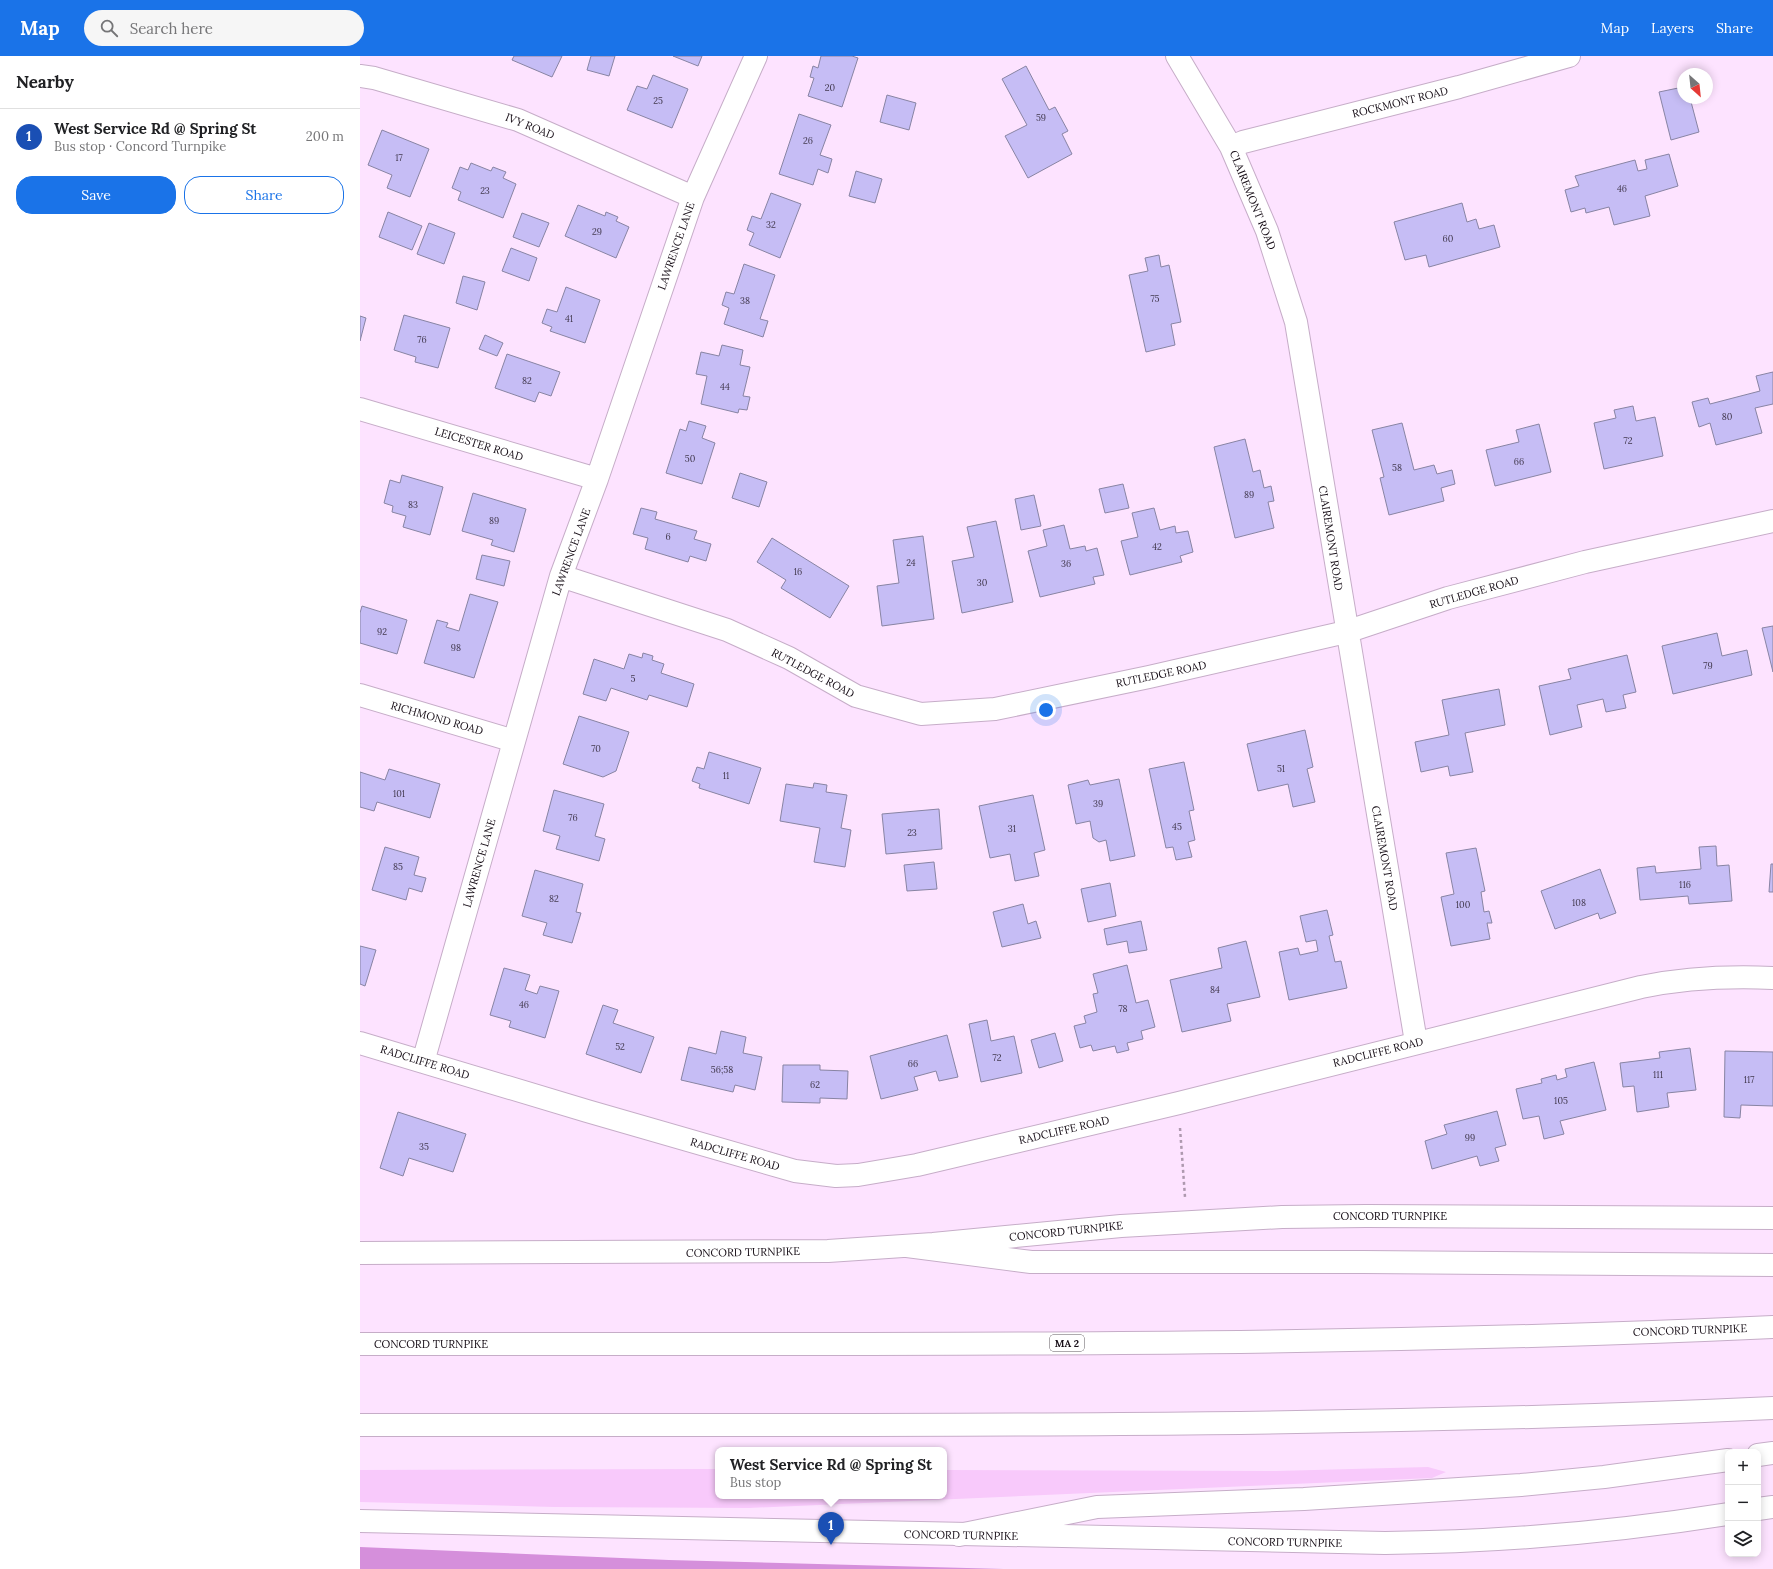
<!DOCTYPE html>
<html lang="en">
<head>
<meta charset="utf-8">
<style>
  :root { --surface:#fff; --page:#f6f6f6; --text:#202124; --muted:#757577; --line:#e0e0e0; --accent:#1a73e8 }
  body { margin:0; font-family:Lora,serif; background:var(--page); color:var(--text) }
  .controls { position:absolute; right:12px; bottom:12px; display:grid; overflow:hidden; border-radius:8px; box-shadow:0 2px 10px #0003 }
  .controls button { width:36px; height:36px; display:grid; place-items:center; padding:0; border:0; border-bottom:1px solid var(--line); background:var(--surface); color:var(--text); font:20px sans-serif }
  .compass { position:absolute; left:1317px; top:12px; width:36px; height:36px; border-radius:50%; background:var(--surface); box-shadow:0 2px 10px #0003; rotate:153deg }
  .you { position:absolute; left:686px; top:654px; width:14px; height:14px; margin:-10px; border:3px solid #fff; border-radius:50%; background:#1a73e8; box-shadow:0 0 0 6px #1a73e833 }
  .badge { display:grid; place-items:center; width:26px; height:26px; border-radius:50%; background:var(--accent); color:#fff; font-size:13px; font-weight:700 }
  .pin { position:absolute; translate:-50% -33px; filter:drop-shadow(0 1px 2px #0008) }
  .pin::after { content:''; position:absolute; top:21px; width:14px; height:12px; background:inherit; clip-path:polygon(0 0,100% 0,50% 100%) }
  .popup { position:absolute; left:355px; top:1391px; width:232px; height:52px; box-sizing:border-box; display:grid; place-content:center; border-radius:8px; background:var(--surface); filter:drop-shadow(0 1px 3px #0005); font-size:13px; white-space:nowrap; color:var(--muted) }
  .popup b { font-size:15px; color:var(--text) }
  .popup::after { content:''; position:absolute; left:50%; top:100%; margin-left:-8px; border:8px solid transparent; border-top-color:var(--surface) }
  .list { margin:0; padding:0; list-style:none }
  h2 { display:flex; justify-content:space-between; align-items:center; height:52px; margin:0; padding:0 16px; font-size:17px }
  h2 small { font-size:13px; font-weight:400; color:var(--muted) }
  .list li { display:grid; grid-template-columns:26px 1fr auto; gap:12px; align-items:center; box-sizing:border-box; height:56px; padding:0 16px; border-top:1px solid var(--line) }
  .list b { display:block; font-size:15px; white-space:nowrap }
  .list p { margin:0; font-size:13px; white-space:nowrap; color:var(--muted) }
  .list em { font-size:13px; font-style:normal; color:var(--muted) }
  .actions { display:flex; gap:8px; padding:12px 16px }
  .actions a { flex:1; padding:9px 0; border:1px solid var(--accent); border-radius:16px; text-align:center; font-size:14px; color:var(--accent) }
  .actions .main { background:var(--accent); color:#fff }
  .icon { flex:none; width:22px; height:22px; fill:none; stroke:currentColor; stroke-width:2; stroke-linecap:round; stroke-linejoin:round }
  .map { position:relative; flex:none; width:1413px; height:1513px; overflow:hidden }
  header { display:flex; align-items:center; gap:24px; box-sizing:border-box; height:56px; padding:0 20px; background:var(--accent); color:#fff }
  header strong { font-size:19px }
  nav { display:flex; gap:22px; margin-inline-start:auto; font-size:14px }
  .search { width:280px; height:36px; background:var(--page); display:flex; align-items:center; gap:10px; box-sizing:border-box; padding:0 14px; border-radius:22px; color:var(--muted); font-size:15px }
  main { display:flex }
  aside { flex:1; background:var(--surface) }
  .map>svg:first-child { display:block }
</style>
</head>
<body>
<header>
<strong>Map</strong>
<div class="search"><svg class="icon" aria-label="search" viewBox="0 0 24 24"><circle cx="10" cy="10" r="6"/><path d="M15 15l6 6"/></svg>Search here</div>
<nav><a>Map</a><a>Layers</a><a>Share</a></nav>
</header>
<main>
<aside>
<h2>Nearby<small></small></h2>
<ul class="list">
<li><span class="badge" style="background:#1a4fb4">1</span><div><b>West Service Rd @ Spring St</b><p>Bus stop · Concord Turnpike</p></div><em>200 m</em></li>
</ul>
<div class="actions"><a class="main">Save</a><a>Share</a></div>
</aside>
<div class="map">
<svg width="1413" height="1513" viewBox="0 0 1413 1513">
  <rect width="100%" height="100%" fill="#fde3ff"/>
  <path fill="#f8c9fb" d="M1068,1411L1086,1416L1072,1422L389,1452L194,1451L0,1446V1414L358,1413V1440H584V1414L916,1415Z"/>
  <path fill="#d58fdb" d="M0,1491L309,1504L644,1513H0Z"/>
  <path fill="#c6bdf5" stroke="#8884a3" d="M154,0H202L192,21L152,4Z
    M231,0H255L249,20L227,14Z
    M313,0H342L338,10Z
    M461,0H492L498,2L482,51L448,40L454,22L450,21L453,10L458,12Z
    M666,10L689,54L695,51L708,75L702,78L712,98L668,122L645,80L667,69L642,23Z
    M293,19L328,33L312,72L267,54L277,30L287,33Z
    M1323,31V42H1330L1339,76L1311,84L1299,36Z
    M527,39L556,47L549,74L520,66Z
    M439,58L471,69L460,99L472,103L468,117L458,113L453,129L419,118Z
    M22,74L69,93L50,141L27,132L32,119L8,109Z
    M1309,98L1318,130L1285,140L1290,160L1254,169L1249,151L1226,157L1225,152L1211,156L1205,134L1219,130L1215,120L1275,104L1278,115L1287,113L1285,104Z
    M111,107L131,115L133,111L146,116L143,122L156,128L143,162L98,144L101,136L92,132L100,111L108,114Z
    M496,115L522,123L515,147L489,140Z
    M411,137L441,148L420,202L389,189L394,177L387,174L392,160L401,163Z
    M1102,147L1107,166L1116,163L1119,173L1134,169L1140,191L1069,211L1066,199L1045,204L1034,166Z
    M218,149L245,160L246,156L258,161L256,165L269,171L256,202L205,180Z
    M28,156L62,170L52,194L19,181Z
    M162,157L189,167L179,191L153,181Z
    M69,167L95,177L84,208L57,198Z
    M151,192L177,202L169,225L142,215Z
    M799,199L801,211L809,209L821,266L811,268L815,289L786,296L769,219L788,215L785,202Z
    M384,208L415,219L400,263L408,265L403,281L364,268L369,252L362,249L366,236L374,238Z
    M103,220L125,226L117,254L96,247Z
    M206,231L240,244L225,287L190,275L192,271L182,267L187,253L197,256Z
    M44,259L90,272L78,312L55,306L56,301L34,294Z
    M0,260L6,262L0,285Z
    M125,279L143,287L137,300L119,293Z
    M362,289L383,294L380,309L390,311L383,340L390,341L387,354L379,353L378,357L341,348L347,320L336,318L341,296L359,300Z
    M147,298L200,316L191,340L179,336L175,346L135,332Z
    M1413,316V348L1395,352L1402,377L1356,389L1350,367L1339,371L1332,346L1348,342L1350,348L1400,335L1396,320Z
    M1273,350L1276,365L1295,361L1303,400L1244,413L1234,367L1256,362L1254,354Z
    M329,365L346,370L342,382L355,387L342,428L306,417L320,373L326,375Z
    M1042,367L1054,414L1074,409L1077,418L1092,414L1095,428L1081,432L1084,445L1029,459L1020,422L1024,421L1012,374Z
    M1179,368L1191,416L1135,430L1126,394L1159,386L1156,374Z
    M885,383L893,416L900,414L904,432L911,430L914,445L908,446L914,472L875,482L854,391Z
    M380,417L407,426L399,451L372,442Z
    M42,419L83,431L70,479L43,471L46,460L32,456L33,450L24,447L30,424L40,427Z
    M763,428L769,452L745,457L739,433Z
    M113,437L166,453L154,496L131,489L133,484L102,475Z
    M674,439L681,470L661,474L655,443Z
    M281,452L297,456L295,463L337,475L334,483L351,488L346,505L330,500L328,506L285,493L288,482L273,478Z
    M794,452L800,474L815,470L816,477L828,475L833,496L820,500L822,506L770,519L761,485L778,481L772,457Z
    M636,465L653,546L602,557L592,505L614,501L607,471Z
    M704,469L710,493L725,490L726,495L737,492L744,519L733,521L735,528L680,541L668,495L687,490L683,474Z
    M563,480L574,563L522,570L517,530L539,527L533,484Z
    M412,482L489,530L470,562L421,532L426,524L397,506Z
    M122,499L150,505L144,530L116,523Z
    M110,538L138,546L114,622L64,607L77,564L88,567L86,571L99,575Z
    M2,550L47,564L37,598L0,587V557Z
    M1413,570V616L1402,572Z
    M1357,577L1362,600L1387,594L1392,619L1313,638L1302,590Z
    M283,597L293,600L292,604L304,608L301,617L334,628L327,651L289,639L287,644L251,632L246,645L223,638L234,603L264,613L269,598L282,602Z
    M1267,599L1276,636L1263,639L1266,652L1246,656L1243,643L1217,649L1222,671L1190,679L1179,630L1211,623L1208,613Z
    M1139,633L1145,669L1105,677L1113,716L1090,720L1088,710L1061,716L1055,686L1089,679L1082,644Z
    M219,660L269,676L256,715L243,721L203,708Z
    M945,674L953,711L947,713L955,746L933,751L928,728L898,735L887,688Z
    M349,696L401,712L389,748L339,732L340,728L332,725L337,711L344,713Z
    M824,706L834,754L829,755L835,784L828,786L832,801L816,804L813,791L806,792L789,713Z
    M29,713L80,728L70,762L17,746L14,755L0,751V716L25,724Z
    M759,723L775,800L750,805L746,784L739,786L733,782L730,765L716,768L708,729L728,724L730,729Z
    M454,727L467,729L466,736L487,739L481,772L491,774L485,811L454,806L460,772L420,765L426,728L453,732Z
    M194,734L244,748L235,780L245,783L239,805L196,793L200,780L183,775Z
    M673,739L685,794L674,797L679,820L655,825L650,798L630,802L619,750Z
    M579,753L582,793L526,798L522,758Z
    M1356,790L1357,810L1369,809L1372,845L1329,848L1328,840L1280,844L1277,812L1295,810L1296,817L1341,813L1339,791Z
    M25,791L59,801L54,819L66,822L62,836L49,832L46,844L12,834Z
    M1116,792L1125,835L1121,836L1124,856L1129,855L1132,867H1127L1130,883L1091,890L1081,841L1094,838L1086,797Z
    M574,806L577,833L547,835L544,809Z
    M1411,808H1413V836H1409Z
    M1240,813L1256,857L1240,863L1238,857L1195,873L1181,835Z
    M175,814L223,828L216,856L221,857L212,887L183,879L187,867L162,860Z
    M750,827L756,860L728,866L721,833Z
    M663,848L668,868L676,865L681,882L642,891L633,856Z
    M967,854L973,879L969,880L975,906L981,905L987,932L929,944L919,896L938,892L940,899L958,895L956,884L946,886L940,860Z
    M781,865L787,894L769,897L767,885L747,889L744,873Z
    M886,885L900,941L867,948L871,965L822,976L810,924L862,912L858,892Z
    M0,890L16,894L5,930L0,928Z
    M767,909L776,947L788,944L795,971L781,975L783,983L767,987L769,994L757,997L755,990L733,995L731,989L720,992L714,970L726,967L724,960L737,956L733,938L738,937L733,918Z
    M144,912L170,919L165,934L177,938L180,930L199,935L185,982L149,971L151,965L130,959Z
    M243,949L258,954L253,967L294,981L281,1017L226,998Z
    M627,964L631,985L654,980L662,1017L621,1026L609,968Z
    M361,975L386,981L383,997L402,1001L395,1034L375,1029L373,1036L321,1024L329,991L356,998Z
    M695,977L703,1005L679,1012L671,984Z
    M587,979L598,1021L579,1025L576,1015L554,1021L558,1034L521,1043L510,1000Z
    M1330,992L1336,1034L1307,1037L1309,1051L1277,1056L1274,1030L1263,1031L1260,1007L1300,1002L1299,996Z
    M1365,995L1413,996V1050L1381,1049L1380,1062L1364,1061Z
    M1234,1006L1246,1054L1200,1065L1204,1078L1184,1083L1179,1060L1163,1063L1156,1033L1182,1027L1181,1023L1196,1019L1197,1024L1207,1021L1205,1013Z
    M423,1009H460V1014L488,1015L487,1043L460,1042V1047L422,1046Z
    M1137,1055L1146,1089L1135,1092L1139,1105L1120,1110L1117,1100L1072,1113L1065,1085L1087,1078L1084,1069Z
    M38,1056L106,1078L93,1116L49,1102L43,1120L20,1112Z"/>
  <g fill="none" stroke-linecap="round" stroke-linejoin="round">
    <defs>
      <path id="minor" d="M817,0L871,91L907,175L936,266L1056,986
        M0,20L14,22L158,64L333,141
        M871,91L883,86L1099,31L1209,0
        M0,353L237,423
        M201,520L367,574L429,602L496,640L561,658L635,653L789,621L986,576L1088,542L1225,506L1413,465
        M0,639L154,685
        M0,987L227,1055L435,1115L476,1120L498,1119L557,1109L819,1047L1281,931C1325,922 1368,920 1413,922
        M63,1006L201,520L237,423L333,141L396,0"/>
      <path id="major" d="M0,1197L468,1195L573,1188L761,1170L922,1161L1006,1160L1413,1162
        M1398,1453L1413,1451
        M0,1465L1025,1487C1140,1486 1255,1476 1368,1458"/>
      <path id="highway" d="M547,1190L671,1206H1003L1413,1209
        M0,1288C471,1287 942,1293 1413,1271
        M0,1369C471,1368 942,1374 1413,1352
        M1398,1399L1413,1397
        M599,1479L737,1451L944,1443L1161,1429L1244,1421L1368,1404"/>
    </defs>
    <use href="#minor" stroke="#c6adc8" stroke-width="24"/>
    <use href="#major" stroke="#c6adc8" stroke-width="24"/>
    <use href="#highway" stroke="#c6adc8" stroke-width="24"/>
    <path stroke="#ae99af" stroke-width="2.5" stroke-dasharray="3 3" stroke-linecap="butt" d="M820,1072L825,1141"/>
    <use href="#minor" stroke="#fff" stroke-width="22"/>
    <use href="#major" stroke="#fff" stroke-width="22"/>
    <use href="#highway" stroke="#fff" stroke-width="22"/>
  </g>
  <g text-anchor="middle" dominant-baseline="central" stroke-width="3" stroke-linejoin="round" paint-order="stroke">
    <g font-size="9" fill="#42394e">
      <text x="470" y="31">20</text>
      <text x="298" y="44">25</text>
      <text x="681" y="61">59</text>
      <text x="448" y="84">26</text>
      <text x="39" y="101">17</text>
      <text x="1262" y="132">46</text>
      <text x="125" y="134">23</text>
      <text x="411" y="168">32</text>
      <text x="237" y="175">29</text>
      <text x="1088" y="182">60</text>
      <text x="795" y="242">75</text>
      <text x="385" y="244">38</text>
      <text x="209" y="262">41</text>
      <text x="62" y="283">76</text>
      <text x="167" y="324">82</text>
      <text x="365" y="330">44</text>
      <text x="1367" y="360">80</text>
      <text x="1268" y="384">72</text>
      <text x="330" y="402">50</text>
      <text x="1159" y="405">66</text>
      <text x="1037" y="411">58</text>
      <text x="889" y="438">89</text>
      <text x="53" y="448">83</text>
      <text x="134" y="464">89</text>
      <text x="308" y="480">6</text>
      <text x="797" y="490">42</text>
      <text x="551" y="506">24</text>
      <text x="706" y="507">36</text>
      <text x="438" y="515">16</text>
      <text x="622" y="526">30</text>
      <text x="22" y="575">92</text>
      <text x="96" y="591">98</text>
      <text x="1348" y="609">79</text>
      <text x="273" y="622">5</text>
      <text x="236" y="692">70</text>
      <text x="921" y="712">51</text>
      <text x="366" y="719">11</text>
      <text x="39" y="737">101</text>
      <text x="738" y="747">39</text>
      <text x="213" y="761">76</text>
      <text x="817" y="770">45</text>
      <text x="652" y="772">31</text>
      <text x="552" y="776">23</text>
      <text x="38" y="810">85</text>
      <text x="1325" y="828">116</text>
      <text x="194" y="842">82</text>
      <text x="1219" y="846">108</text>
      <text x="1103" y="848">100</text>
      <text x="855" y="933">84</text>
      <text x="164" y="948">46</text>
      <text x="763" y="952">78</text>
      <text x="260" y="990">52</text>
      <text x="637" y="1001">72</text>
      <text x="553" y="1007">66</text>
      <text x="362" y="1013">56;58</text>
      <text x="1298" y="1018">111</text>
      <text x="1389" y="1023">117</text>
      <text x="455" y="1028">62</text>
      <text x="1201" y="1044">105</text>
      <text x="1110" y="1081">99</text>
      <text x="64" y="1090">35</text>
    </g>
    <rect fill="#fff" stroke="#5c565c" stroke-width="1" x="690" y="1279" width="34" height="16" rx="3"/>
    <g font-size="10" font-weight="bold" fill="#160d16">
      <text x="707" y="1287">MA 2</text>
    </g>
    <g font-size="11" fill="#160d16" stroke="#fff">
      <text transform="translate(1040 46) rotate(-14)">ROCKMONT ROAD</text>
      <text transform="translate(170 70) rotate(22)">IVY ROAD</text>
      <text transform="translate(893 144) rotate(68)">CLAIREMONT ROAD</text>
      <text transform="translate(316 190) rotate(-71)">LAWRENCE LANE</text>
      <text transform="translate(119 388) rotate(17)">LEICESTER ROAD</text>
      <text transform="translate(971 482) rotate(81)">CLAIREMONT ROAD</text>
      <text transform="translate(211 496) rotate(-70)">LAWRENCE LANE</text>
      <text transform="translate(1114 536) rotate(-16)">RUTLEDGE ROAD</text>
      <text transform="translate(453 617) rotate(28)">RUTLEDGE ROAD</text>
      <text transform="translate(801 618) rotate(-12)">RUTLEDGE ROAD</text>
      <text transform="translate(77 662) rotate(16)">RICHMOND ROAD</text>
      <text transform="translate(1025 802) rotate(80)">CLAIREMONT ROAD</text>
      <text transform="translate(119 807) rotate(-74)">LAWRENCE LANE</text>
      <text transform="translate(1018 996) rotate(-14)">RADCLIFFE ROAD</text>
      <text transform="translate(65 1006) rotate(17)">RADCLIFFE ROAD</text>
      <text transform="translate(704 1074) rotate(-13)">RADCLIFFE ROAD</text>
      <text transform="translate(375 1098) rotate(16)">RADCLIFFE ROAD</text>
      <text x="1030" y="1160">CONCORD TURNPIKE</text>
      <text transform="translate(706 1175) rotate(-6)">CONCORD TURNPIKE</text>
      <text transform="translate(383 1196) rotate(-1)">CONCORD TURNPIKE</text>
      <text transform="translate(1330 1274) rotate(-2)">CONCORD TURNPIKE</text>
      <text x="71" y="1288">CONCORD TURNPIKE</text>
      <text transform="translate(601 1479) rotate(1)">CONCORD TURNPIKE</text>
      <text transform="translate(925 1486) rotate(1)">CONCORD TURNPIKE</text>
    </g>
  </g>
</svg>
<div class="controls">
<button>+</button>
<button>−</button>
<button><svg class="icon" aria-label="layers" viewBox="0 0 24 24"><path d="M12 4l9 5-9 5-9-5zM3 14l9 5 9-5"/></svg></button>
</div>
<svg class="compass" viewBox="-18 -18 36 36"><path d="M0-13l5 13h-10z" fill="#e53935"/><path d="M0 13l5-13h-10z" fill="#757577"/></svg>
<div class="you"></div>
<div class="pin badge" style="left:471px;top:1489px;background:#1a4fb4">1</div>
<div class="popup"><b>West Service Rd @ Spring St</b>Bus stop</div>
</div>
</main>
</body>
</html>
